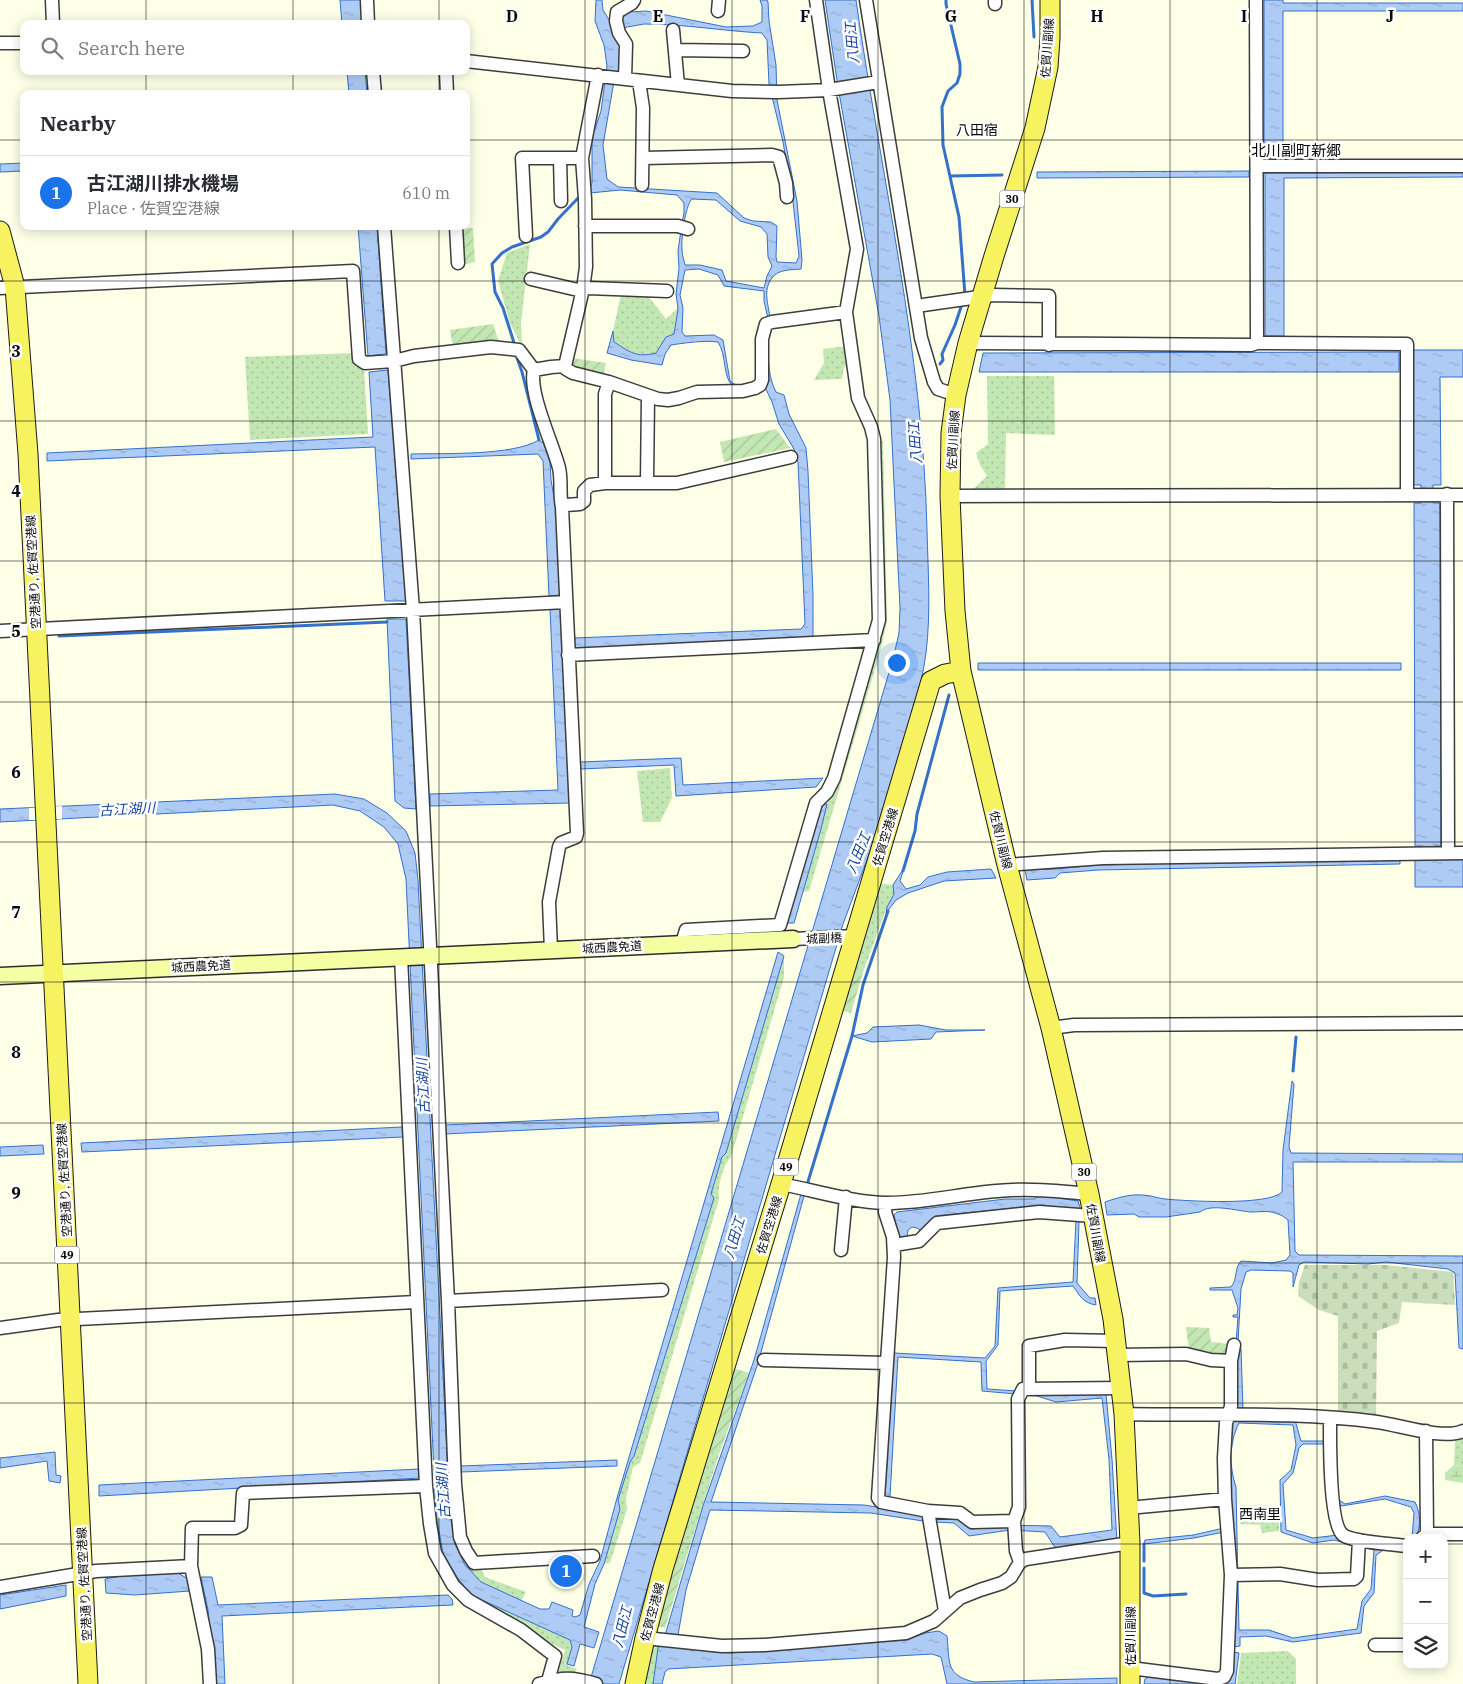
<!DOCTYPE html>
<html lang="en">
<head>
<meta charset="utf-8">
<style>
  :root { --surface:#fff; --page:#f2f2f3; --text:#2b2b33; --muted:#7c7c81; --line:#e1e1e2; --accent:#1a73e8 }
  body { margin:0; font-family:"IBM Plex Serif","Noto Sans JP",serif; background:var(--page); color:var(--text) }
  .controls { position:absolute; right:15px; bottom:15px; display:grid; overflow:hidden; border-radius:10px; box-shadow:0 2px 12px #0003 }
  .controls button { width:45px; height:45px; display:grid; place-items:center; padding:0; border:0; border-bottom:1px solid var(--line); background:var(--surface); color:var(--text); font:25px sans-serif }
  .you { position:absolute; left:896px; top:662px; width:18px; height:18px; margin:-12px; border:4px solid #fff; border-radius:50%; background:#1a73e8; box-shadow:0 0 0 8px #1a73e833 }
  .badge { display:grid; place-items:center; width:32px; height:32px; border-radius:50%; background:var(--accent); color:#fff; font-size:16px; font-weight:700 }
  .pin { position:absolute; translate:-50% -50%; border:2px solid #fff; box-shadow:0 1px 5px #0006 }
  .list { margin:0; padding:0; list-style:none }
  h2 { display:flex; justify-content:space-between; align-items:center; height:65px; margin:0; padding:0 20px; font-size:21px }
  h2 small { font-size:16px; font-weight:400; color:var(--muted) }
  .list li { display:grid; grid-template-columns:32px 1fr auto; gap:15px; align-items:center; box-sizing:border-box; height:75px; padding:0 20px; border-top:1px solid var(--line) }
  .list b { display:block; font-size:19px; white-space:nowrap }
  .list p { margin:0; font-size:16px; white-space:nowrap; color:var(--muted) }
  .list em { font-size:16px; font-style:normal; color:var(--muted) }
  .icon { flex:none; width:28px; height:28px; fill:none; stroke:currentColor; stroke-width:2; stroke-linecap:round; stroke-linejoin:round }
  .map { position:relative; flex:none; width:1463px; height:1684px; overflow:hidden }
  .search { position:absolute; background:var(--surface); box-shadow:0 2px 12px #0003; left:20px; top:20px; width:450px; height:55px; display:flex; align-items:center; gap:12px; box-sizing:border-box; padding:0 18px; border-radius:10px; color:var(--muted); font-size:19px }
  .panel { position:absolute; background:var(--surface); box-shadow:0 2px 12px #0003; left:20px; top:90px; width:450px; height:140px; border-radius:10px }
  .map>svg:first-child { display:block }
</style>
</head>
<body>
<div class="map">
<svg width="1463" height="1684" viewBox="0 0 1463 1684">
  <defs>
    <pattern id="grass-dots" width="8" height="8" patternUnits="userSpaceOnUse" patternTransform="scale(1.25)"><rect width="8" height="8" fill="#c3e7b3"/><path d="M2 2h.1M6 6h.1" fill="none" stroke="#a6c599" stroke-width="1.8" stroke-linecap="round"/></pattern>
    <pattern id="wetland-marsh" width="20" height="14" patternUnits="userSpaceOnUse" patternTransform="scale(1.25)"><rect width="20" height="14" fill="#c3e7b3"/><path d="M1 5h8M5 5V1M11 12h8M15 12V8" fill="none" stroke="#a6c599"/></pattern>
    <pattern id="cemetery-stones" width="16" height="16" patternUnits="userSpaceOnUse" patternTransform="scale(1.25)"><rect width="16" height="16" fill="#cbdebb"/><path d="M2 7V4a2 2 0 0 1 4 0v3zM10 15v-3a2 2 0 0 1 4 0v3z" fill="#adbd9f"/></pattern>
    <pattern id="garden-furrows" width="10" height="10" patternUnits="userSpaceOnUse" patternTransform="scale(1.25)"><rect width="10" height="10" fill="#c3e7b3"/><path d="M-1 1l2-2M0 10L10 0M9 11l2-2" fill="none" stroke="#a6c599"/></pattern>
    <pattern id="water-ripples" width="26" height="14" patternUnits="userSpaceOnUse" patternTransform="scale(1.25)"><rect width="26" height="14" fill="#adcbf5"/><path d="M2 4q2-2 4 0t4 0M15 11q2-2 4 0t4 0" fill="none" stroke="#94add1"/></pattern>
  </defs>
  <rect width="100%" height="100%" fill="#feffe7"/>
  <path fill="url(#grass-dots)" d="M530,244L521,323L522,347L510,323L498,281L507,253Z
    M621,294L648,296L666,319L678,308L674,334L666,337L656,353C636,358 630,352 613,342V331Z
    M847,346L851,365L844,367L842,379L814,380L824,363L823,349Z
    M354,353L356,367L364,368L368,434L250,440L245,357Z
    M987,376H1054L1055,435L1006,433L1005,491L972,490L987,476L980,465L976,453L988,444Z
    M877,441H883L887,621L881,649L809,891L803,892L821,829L827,804L832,795L880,638Z
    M670,768L672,798L660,822H643L637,771Z
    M877,883L893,885L894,894L887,907L864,969L855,965Z
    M784,956V977L731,1157C723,1164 717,1189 719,1199L640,1463L633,1467L626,1498L627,1509L610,1563L604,1564L620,1509L618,1500L630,1462L634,1456L714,1198L711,1194L722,1156L726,1153Z
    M1463,1437V1466L1454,1465L1455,1440Z
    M705,1450L719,1454L685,1562L675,1559Z
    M1240,1505L1279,1506V1531L1262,1533L1260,1525L1240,1524Z
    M465,1565L480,1567L485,1577L526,1592L521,1601L481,1582Z
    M471,1595L570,1640L572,1647L567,1665L577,1669L575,1673L558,1674L565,1650L532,1634Z
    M665,1642L653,1684H646L651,1646Z
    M1288,1651L1296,1659V1684H1237L1241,1653Z"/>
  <path fill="url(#wetland-marsh)" d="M1454,1465L1463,1466V1483L1445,1480V1473Z"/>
  <path fill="url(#cemetery-stones)" d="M1305,1265H1386L1453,1272L1455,1305L1402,1302L1399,1323L1377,1331L1376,1417L1338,1416V1316L1319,1310L1298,1296L1299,1282Z"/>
  <path fill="url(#garden-furrows)" d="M473,228L475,262L463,265L459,229Z
    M493,324L499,342L453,348L450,330Z
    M572,358L606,363L603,377L572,367Z
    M776,429L790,448L724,462L720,442Z
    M855,965L864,969L851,1013L835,1009Z
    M1186,1327L1209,1328L1211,1342L1231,1344L1230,1357L1189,1351Z
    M730,1367L749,1373L719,1454L705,1450Z
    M675,1559L685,1562L665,1628L655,1625Z"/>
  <path fill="url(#water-ripples)" stroke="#3570cb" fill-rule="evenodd" d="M340,0H361L363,24H342Z
    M596,0H602L603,10L613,26L629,12L646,11L726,27L753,26L762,22V6L760,0H767L768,2L769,21L776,65L777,100L797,201L802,260L801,269C791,270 778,269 772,278C762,291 769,305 770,319C771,328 768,337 768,346C768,361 769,379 776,392L784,395L789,414L806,448L808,471L813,595V638L575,649L574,638L801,629L805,624L798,462L794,449L779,424L772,402L764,385L733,387C722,375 727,356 718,342C705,340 684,343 671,345L665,354L662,365L631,360L607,353L613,331L614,342C630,352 636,358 656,353L666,337L674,334L678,309L676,294L679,268L678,251L682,223L684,213V203L677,195L620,190L590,193V187L592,183V138L601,111L607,66L604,45L595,21ZM644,24C684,24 723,31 762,33L767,40L769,84L783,142L793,202L799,256L796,263L777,262L776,257L777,226L771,222L753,221L744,218L717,193L618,187L607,179L603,145L613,87L619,68L620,48L614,33L627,27ZM692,199L716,200L740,221L761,227L767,234L768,257L772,266L767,276L764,288L726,281L722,270L700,265H685C684,260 682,255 682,249C681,239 685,206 692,199ZM699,269L718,275L724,286L764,291V301L768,319L756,381C747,385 739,389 730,381L723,340L714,335L685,336L682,332L683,308L680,295L685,270Z
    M825,0H856C881,176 923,352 927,530C928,571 931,612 926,653C921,691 909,726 897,763C889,791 881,820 871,849C862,874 852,899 843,924L619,1684H589L893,659L899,633L900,608L890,400L879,316L838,87Z
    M1264,0H1283V3H1463V11H1283V160H1264Z
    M347,71H365L367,94H349Z
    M24,163V171L0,172V164Z
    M1249,171V177L1037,178V172Z
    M1463,172V177L1284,178V336H1265V173Z
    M358,226H377L386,354L368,356Z
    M1413,350H1463V377H1440L1441,485H1433V503H1440L1441,846H1434V859H1463V887H1415V859H1423V846H1415L1414,503H1421V485H1413Z
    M1399,352V372H979L983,353Z
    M388,370L406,601H385L375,447L47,461V453L373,437L369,372Z
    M539,440L544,444L550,462L551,480L556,509L560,595L549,596L543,461L538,454L411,459V454C445,453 512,456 539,440Z
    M550,609H561L571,803L430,806V794L558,790Z
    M387,619H406L416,809L404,808L395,801Z
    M978,663H1401V670H978Z
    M681,758L683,785L823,778L816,787L676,796L674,765L580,769V762Z
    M335,794L364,799L387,813L406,831L415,853L418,880L450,1514L455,1544L465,1565L481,1582L540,1609H549L552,1602L573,1610L572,1616L575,1617L580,1615L589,1584L600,1561L617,1498L778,952L784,956L726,1153L722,1157L711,1194L714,1198L634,1456L630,1462L618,1500L620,1509L604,1564L595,1584L584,1627L599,1632L594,1648L580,1644L574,1666L567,1664L572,1647L570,1640L471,1595L457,1577L443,1553L436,1514L406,879L398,844L384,827L360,811L333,805L0,822V809Z
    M822,804H827L821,829L794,923H787Z
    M1400,858V864L1098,870L1060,873L1055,878L1027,880L1025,870L1055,869L1098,865Z
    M904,868L900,881L906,889L920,885L928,877L947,872L991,869L996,878L944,881L908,893L896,900L886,913L887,907L894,894L893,885Z
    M919,1025L946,1030H985L936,1032L931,1039L872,1042L852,1036L867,1033L873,1027Z
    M1292,1081L1294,1084L1289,1147L1291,1153L1463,1154V1162H1293L1295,1251L1299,1255L1463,1256V1349L1459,1348L1455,1273L1448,1269L1386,1262L1368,1264L1304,1262L1299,1265L1293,1287V1273L1290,1271L1251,1270L1246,1272L1241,1289L1238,1342L1241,1349L1243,1409H1235L1236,1343L1238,1317H1233V1315H1237L1238,1308L1232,1290H1210V1288L1231,1287C1238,1279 1234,1268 1241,1261L1272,1263L1286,1260L1290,1255L1288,1220C1285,1218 1282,1215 1278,1214C1269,1210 1260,1212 1251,1212C1237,1211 1211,1203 1200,1212L1166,1217H1139L1134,1214L1107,1215L1105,1202C1117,1198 1129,1194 1142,1195C1150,1195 1157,1198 1165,1199C1186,1201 1268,1206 1282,1192L1283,1150Z
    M718,1112L719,1121L445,1134V1125Z
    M402,1127L403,1137L82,1152L81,1143Z
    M43,1145L44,1154L0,1156V1147Z
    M801,1194L804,1196L758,1363L711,1502L864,1505L923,1514V1521L871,1513L710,1510L686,1590L676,1646L730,1653L906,1640L925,1633L939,1631L947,1636C950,1662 945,1675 974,1682L1117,1678V1684H947L941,1657L932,1654L668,1669L665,1672L662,1684H653L658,1648L665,1642L666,1632L703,1506L754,1360Z
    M1039,1195L1078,1201L1081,1211L1043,1205L935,1216L926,1225L922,1231L917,1228L912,1227L908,1230L907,1239H899L894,1215L897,1212L1005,1199H1035Z
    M1076,1220L1079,1221L1077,1283L1090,1298H1095L1096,1305C1083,1303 1080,1296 1073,1286L1000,1291L998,1345L986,1361L987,1389L1017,1391L1016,1394L982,1391L981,1362L898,1357L890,1496H885L894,1353L985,1358L995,1346L998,1288L1073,1282Z
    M1026,1392L1106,1394L1112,1459L1117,1542L1061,1551L1054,1546L1045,1532L1010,1530L969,1536L954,1523L935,1522L934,1516L957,1517L972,1529L1003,1525L1051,1526L1060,1537L1112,1530L1109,1459L1102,1398L1056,1402L1037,1396L1025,1395Z
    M1295,1420L1301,1441H1326V1444H1303L1299,1448L1293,1473L1283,1484L1286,1530L1313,1538L1338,1535L1407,1550V1553L1385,1549L1376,1555L1374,1593L1364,1606L1361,1633L1293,1642L1266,1636L1240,1637V1646L1233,1647L1229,1473L1232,1421ZM1239,1423L1293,1425L1296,1445L1291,1470L1280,1480L1281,1532L1313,1543L1334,1540L1374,1550L1371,1589L1362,1601L1357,1629L1293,1638L1269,1630H1239L1236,1487C1229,1466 1229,1443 1239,1423Z
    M55,1452L56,1475L61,1476L60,1483L49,1481L47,1461L0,1468V1458Z
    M617,1460V1466L461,1472V1466Z
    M419,1469L420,1478L99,1496V1485Z
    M1337,1488L1339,1500L1345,1504L1385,1496L1415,1502C1421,1515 1421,1525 1416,1538H1412L1414,1513L1411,1507L1385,1499L1341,1506L1337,1501Z
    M1224,1528V1532L1194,1538L1144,1544L1145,1540L1193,1535Z
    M178,1573L188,1579L190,1591L135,1595L106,1593L105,1579L131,1574Z
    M201,1577H212L218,1605L448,1595L452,1599L453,1605L222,1616L225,1684H214L208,1610Z
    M66,1585V1596L0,1609V1595Z
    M1233,1652L1239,1653L1235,1684H1144L1145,1679L1151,1675L1220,1683Z"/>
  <path fill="#feffe7" d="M62,806V819L29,820V808Z"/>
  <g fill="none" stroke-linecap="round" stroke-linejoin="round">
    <path stroke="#3570cb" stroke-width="3" d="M946,0V4L960,64V74L957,83L948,91L942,107L943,145L959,217L965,295
      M1032,0L1034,37
      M951,176L1002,175
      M515,346L503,308L495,292L492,264L502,253L512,247L541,237L548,232L558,219L581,195
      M515,352L522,372L539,440
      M940,364L943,360L942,354L955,325L962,304
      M59,636L387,622
      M903,871L915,831L917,814L949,695
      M1293,1071L1296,1037
      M807,1185L852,1036L863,985L888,911
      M1144,1544V1561
      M1144,1568V1593L1153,1596L1186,1594"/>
    <defs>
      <path id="street" d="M52,0L53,24
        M367,0L368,24
        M866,0L921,338L934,382L938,389L956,395
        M1256,0L1257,343L1407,344V494
        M995,4V0
        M718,11L719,0
        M673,30L678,85
        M0,43H24
        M675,50L743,51
        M466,61L732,91L779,92L829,90L878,82
        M373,71L375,94
        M446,71L447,94
        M625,79L626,44L619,33L616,21L617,12L632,3L634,0
        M639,81L643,108L642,185
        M560,158L561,201
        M644,158L772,155L779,157L786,183L787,197
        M1257,166H1463
        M384,226L413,610L448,1301L455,1484L460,1537L466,1551L474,1563L593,1556
        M456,226L458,263
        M585,226H678L688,229
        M526,236L522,158H582
        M531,279L578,290L588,288L667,291
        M0,288L353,271L359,359L365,363L394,361L414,356L491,347L519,350L534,370L551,367L565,366L566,369L573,373L609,382L658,399L668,400L679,398L697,392L743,391L755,388L760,385L762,380V339L766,324L772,322L846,312
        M916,306L993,295L1049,296V345
        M968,343L1251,345L1257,343
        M565,366L583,289L586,267L585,199L582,158L598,75
        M534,370C528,392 553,444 559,468C562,481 559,494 562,507
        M605,483V394L609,382
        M647,483L648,396
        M1447,494L1448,853
        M950,496L1463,495
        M0,631L566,602
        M568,655L874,640
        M1007,865L1103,858L1463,853
        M793,939L855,936
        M682,943L686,930L780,925L816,803L827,792L834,778L879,620L874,439L871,427L858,398L846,312L857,249L829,90L816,0
        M551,950L549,902L559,847L561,843L576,837L577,833L562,507L566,505L580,504L584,501V491L590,485L605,483H677L791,457
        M401,957L426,1486L430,1524L435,1553L453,1585L468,1600L521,1630L555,1656L548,1681
        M1051,1028L1074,1025L1463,1023
        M781,1184C813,1190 855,1203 887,1203C924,1203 960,1194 997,1191C1028,1188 1058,1191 1089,1194
        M886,1203L885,1212L893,1237L894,1257L878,1498L881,1502L928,1511L945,1611
        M894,1245L919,1241L937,1223L1039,1212L1093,1216
        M841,1250L846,1197
        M448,1301L662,1290
        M0,1328L58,1320L416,1302
        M1117,1355L1186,1354L1211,1360L1231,1361V1406L1226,1423L1224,1458L1225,1499L1231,1575L1227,1671L1224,1677L1218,1679L1130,1668
        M764,1360L887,1363
        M1231,1361L1234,1345
        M1029,1389V1346L1065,1340L1116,1341
        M1124,1414C1208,1416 1293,1411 1377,1422C1400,1425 1443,1440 1463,1431
        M1330,1418C1330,1438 1329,1524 1343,1535C1352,1542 1393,1544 1407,1546
        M1426,1431L1427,1534
        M1128,1508L1225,1499
        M928,1511L960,1513L972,1522L1014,1521L1019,1507L1018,1399L1023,1389L1122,1388
        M1014,1521L1016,1551L1020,1562
        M1422,1538L1427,1534H1463
        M191,1566L192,1528H235L241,1525L243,1493L426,1486
        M1231,1575L1280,1574L1318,1580L1354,1579L1357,1576L1359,1540
        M0,1587L96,1571L191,1566L208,1649L210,1684
        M645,1638L722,1646L765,1645L906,1633L934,1621L960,1598L980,1590L1002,1583L1011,1577L1020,1562L1026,1559L1130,1543
        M1375,1645H1407
        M539,1684C562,1677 573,1677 596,1684"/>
      <path id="secondary" d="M0,976L793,939"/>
      <path id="primary" d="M1050,0V38L1048,67L1035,128L994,256L968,343L956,395L951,433L950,496L955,611L961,671L1007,865L1051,1028L1089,1194L1113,1319L1124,1414L1130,1543V1684
        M0,231L15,287L28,454L88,1684
        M635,1684L645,1638L663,1569L781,1184L931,681L945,674L961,671"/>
    </defs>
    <use href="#street" stroke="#3d3d3d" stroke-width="15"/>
    <use href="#secondary" stroke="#2c2c2c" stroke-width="19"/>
    <use href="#primary" stroke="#1b1b1b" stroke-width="21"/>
    <use href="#street" stroke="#fff" stroke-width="12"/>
    <use href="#secondary" stroke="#f5fea3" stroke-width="16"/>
    <use href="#primary" stroke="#f7f25f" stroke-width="19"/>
  </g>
  <path fill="none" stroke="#0a0a0a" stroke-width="1" stroke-opacity="0.55" d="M146,0V24M293,0V24M439,0V24M585,0V1684M732,0V1684M878,0V1684M1024,0V1684M1170,0V1684M1317,0V1684M146,71V94M293,71V94M439,71V94M0,140H24M466,140H1463M146,226V1684M293,226V1684M439,226V1684M0,281H1463M0,421H1463M0,561H1463M0,702H1463M0,842H1463M0,982H1463M0,1123H1463M0,1263H1463M0,1403H1463M0,1544H1407M1444,1544H1463"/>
  <g text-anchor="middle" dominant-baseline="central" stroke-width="5" stroke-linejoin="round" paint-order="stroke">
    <g fill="#fff" stroke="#545454" stroke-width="1">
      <rect x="999.5" y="190.5" width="25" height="17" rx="4"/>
      <rect x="773.5" y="1158.5" width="25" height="17" rx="4"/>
      <rect x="1071.5" y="1163.5" width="25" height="17" rx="4"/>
      <rect x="54.5" y="1246.5" width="25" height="17" rx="4"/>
    </g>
    <g font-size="11" font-weight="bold" fill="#0a0a0a">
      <text x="1012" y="199">30</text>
      <text x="786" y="1167">49</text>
      <text x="1084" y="1172">30</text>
      <text x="67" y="1255">49</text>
    </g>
    <g font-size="12" fill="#0a0a0a" stroke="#fff">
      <text transform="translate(1047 48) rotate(-86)">佐賀川副線</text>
      <text transform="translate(953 440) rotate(-87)">佐賀川副線</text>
      <text transform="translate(33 572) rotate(-93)">空港通り, 佐賀空港線</text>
      <text transform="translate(885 837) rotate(-73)">佐賀空港線</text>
      <text transform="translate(1001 840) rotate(76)">佐賀川副線</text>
      <text transform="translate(824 938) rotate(-2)">城副橋</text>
      <text transform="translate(612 947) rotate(-3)">城西農免道</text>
      <text transform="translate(201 966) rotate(-3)">城西農免道</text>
      <text transform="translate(64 1180) rotate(-93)">空港通り, 佐賀空港線</text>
      <text transform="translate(769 1225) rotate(-73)">佐賀空港線</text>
      <text transform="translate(1096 1233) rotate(80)">佐賀川副線</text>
      <text transform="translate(84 1584) rotate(-93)">空港通り, 佐賀空港線</text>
      <text transform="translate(652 1612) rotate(-75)">佐賀空港線</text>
      <text transform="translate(1130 1636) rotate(-90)">佐賀川副線</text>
    </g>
    <g font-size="14" font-style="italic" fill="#164499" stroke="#fff">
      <text transform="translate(852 43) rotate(-95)">八田江</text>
      <text transform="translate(915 443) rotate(-94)">八田江</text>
      <text transform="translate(127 809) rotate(-3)">古江湖川</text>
      <text transform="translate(858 853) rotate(-67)">八田江</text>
      <text transform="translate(423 1086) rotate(-93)">古江湖川</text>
      <text transform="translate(734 1238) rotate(-73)">八田江</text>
      <text transform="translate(443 1491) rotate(-94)">古江湖川</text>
      <text transform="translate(622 1627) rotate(-76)">八田江</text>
    </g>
    <g font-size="14" fill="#0a0a0a" stroke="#fff">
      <text x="977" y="130">八田宿</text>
      <text x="1260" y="1514">西南里</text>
    </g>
    <g font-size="15" fill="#0a0a0a" stroke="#fff">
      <text x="1296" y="150">北川副町新郷</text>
    </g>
  </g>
  <g font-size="16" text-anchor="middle" font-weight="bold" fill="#0a0a0a" stroke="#fff" stroke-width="5" stroke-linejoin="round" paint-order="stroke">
    <text x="512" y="22">D</text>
    <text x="658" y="22">E</text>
    <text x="805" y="22">F</text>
    <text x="951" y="22">G</text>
    <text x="1097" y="22">H</text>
    <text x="1244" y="22">I</text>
    <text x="1390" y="22">J</text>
    <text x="16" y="357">3</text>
    <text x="16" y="497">4</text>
    <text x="16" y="637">5</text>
    <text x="16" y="778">6</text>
    <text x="16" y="918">7</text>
    <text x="16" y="1058">8</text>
    <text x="16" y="1199">9</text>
  </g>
</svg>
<div class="controls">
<button>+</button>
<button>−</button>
<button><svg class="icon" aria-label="layers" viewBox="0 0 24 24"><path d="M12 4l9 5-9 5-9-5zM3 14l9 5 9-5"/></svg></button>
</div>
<div class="you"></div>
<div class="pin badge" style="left:566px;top:1571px">1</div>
<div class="search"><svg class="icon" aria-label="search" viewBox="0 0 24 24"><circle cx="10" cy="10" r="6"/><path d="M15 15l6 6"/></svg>Search here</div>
<section class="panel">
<h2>Nearby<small></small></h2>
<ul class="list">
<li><span class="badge">1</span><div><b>古江湖川排水機場</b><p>Place · 佐賀空港線</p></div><em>610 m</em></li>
</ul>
</section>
</div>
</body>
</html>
